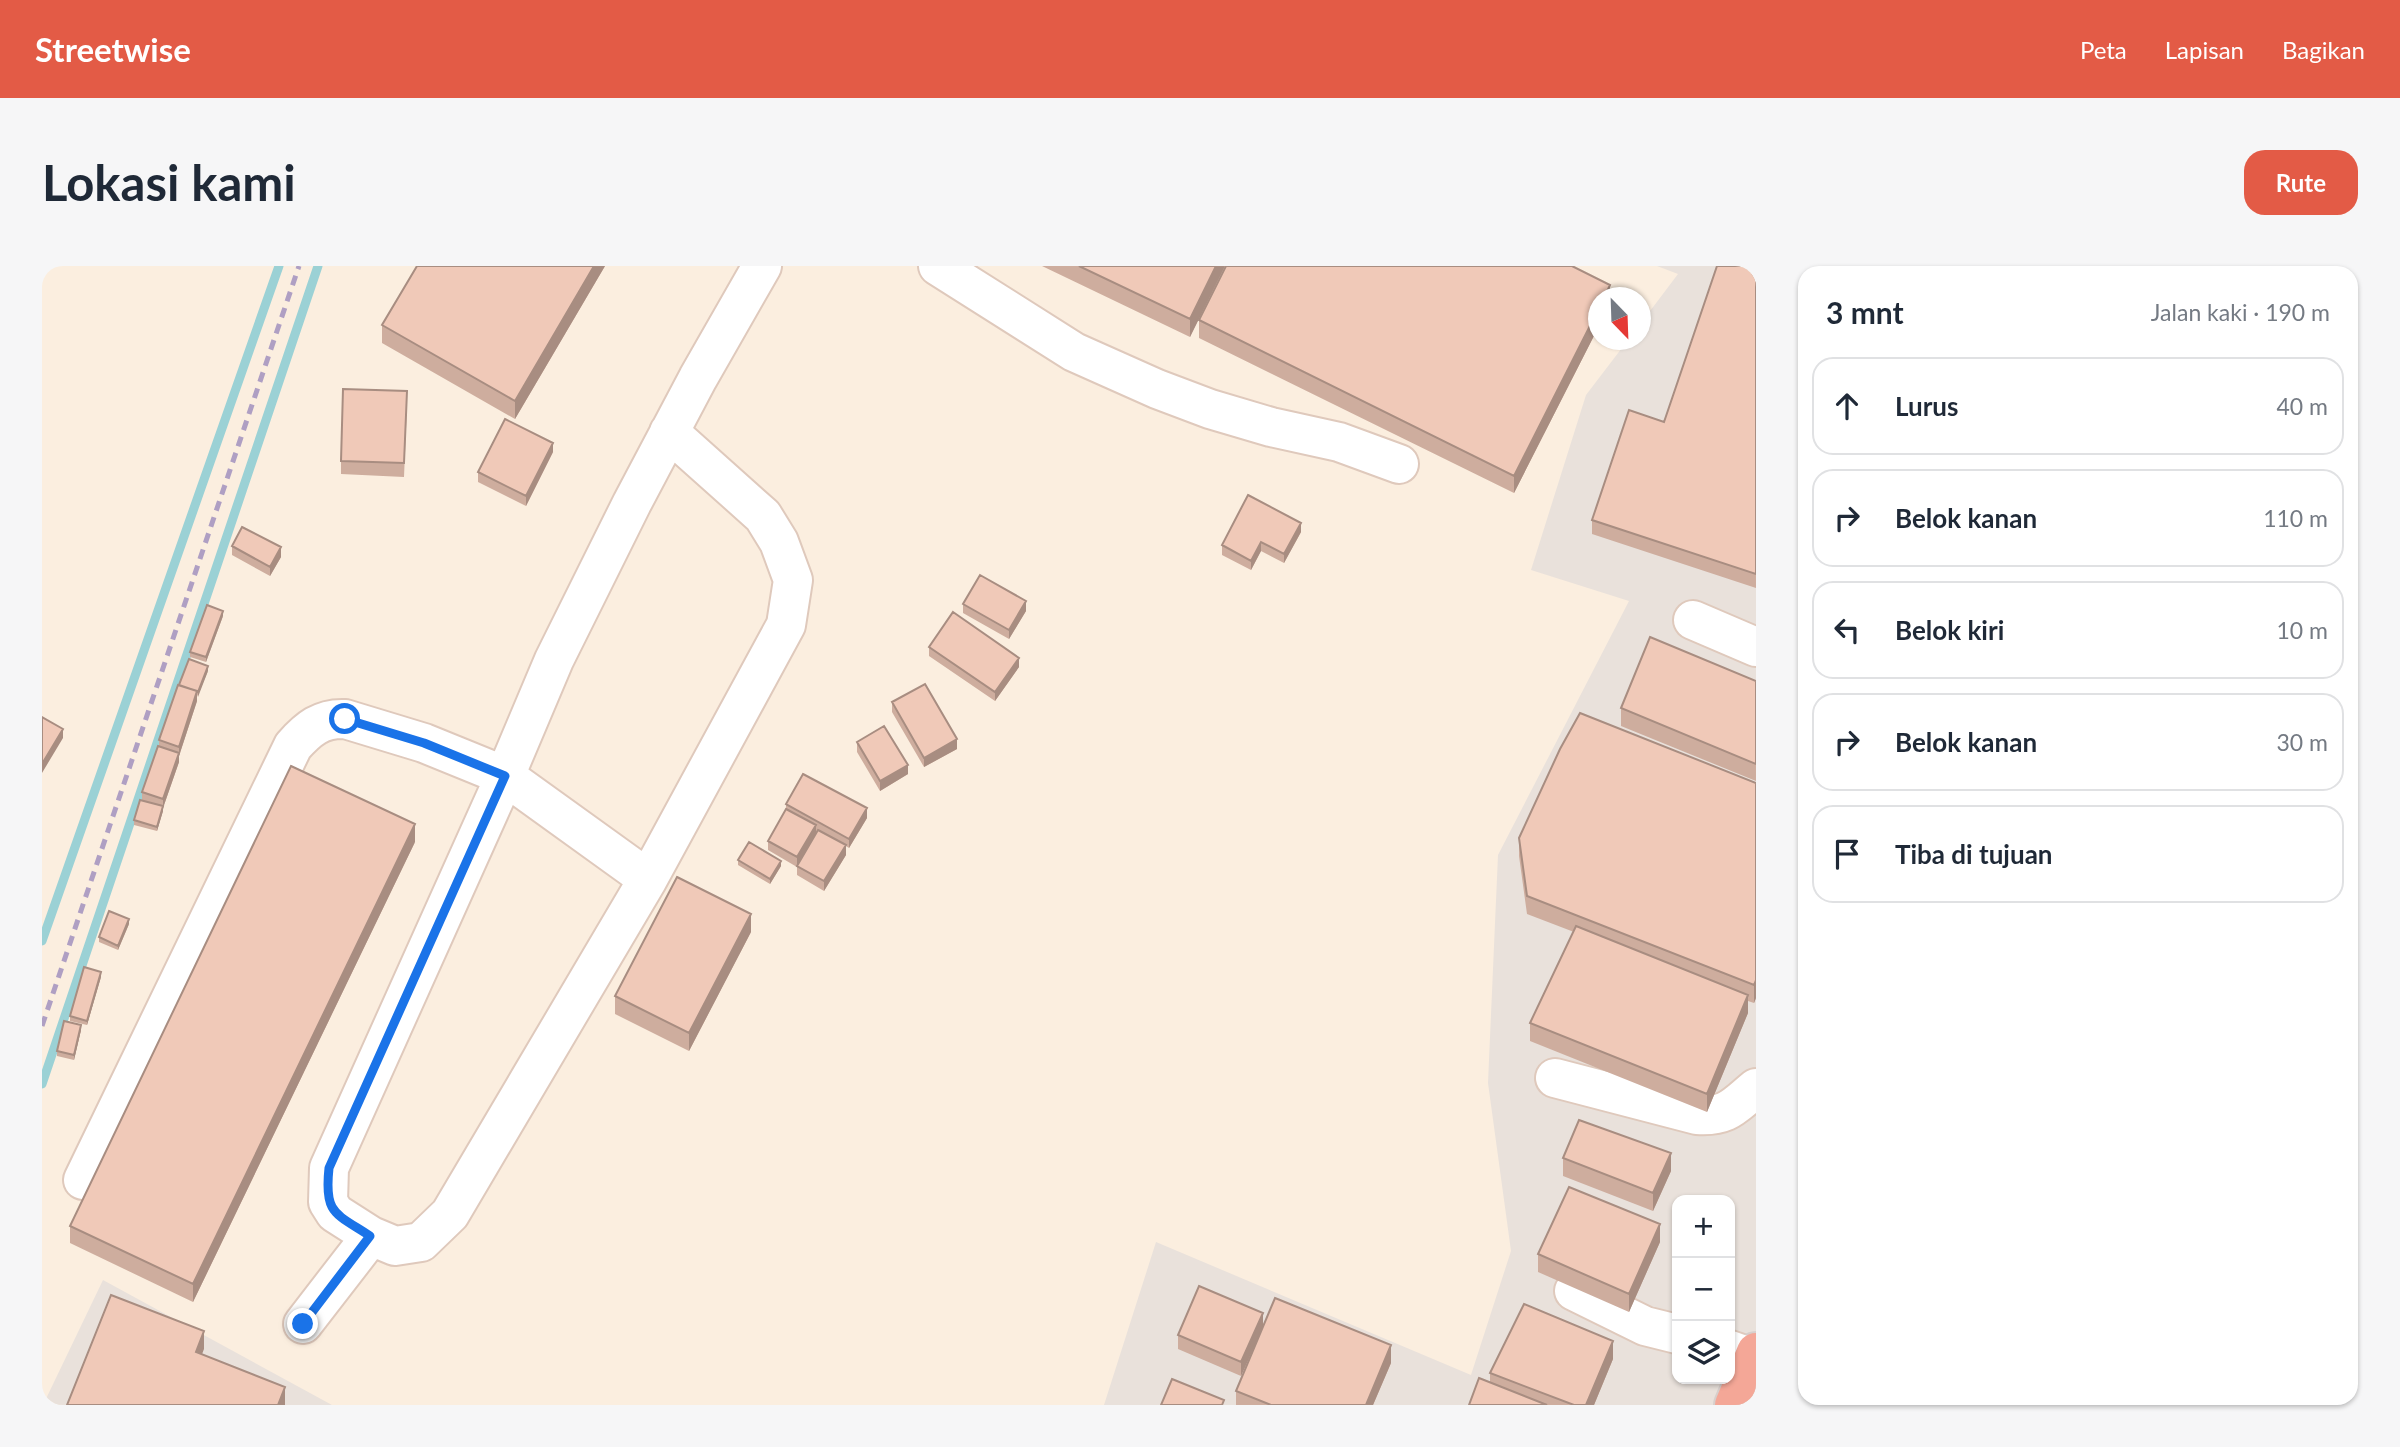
<!DOCTYPE html>
<html lang="id">
<head>
<meta charset="utf-8">
<style>
  :root { --surface:#fff; --page:#f6f6f7; --text:#1f2937; --muted:#747a83; --line:#e0e1e3; --accent:#e35b46 }
  body { margin:0; font-family:Lato,sans-serif; background:var(--page); color:var(--text) }
  .controls { position:absolute; right:21px; bottom:21px; display:grid; overflow:hidden; border-radius:14px; box-shadow:0 2px 5px #0004 }
  .controls button { width:63px; height:63px; display:grid; place-items:center; padding:0; border:0; border-bottom:2px solid var(--line); background:var(--surface); color:var(--text); font:35px sans-serif }
  .compass { position:absolute; left:1546px; top:21px; width:63px; height:63px; border-radius:50%; background:var(--surface); box-shadow:0 2px 5px #0004; rotate:157deg }
  .stop { position:absolute; width:21px; height:21px; margin:-16px; border:5px solid #1a73e8; border-radius:50%; background:#fff }
  .stop.end { background:#1a73e8; border-color:#fff; box-shadow:0 2px 7px #0008 }
  .list { margin:0; padding:0; list-style:none }
  h2 { display:flex; justify-content:space-between; align-items:center; height:91px; margin:0; padding:0 28px; font-size:30px }
  h2 small { font-size:23px; font-weight:400; color:var(--muted) }
  .list li { display:grid; grid-template-columns:46px 1fr auto; gap:21px; align-items:center; box-sizing:border-box; height:98px; margin:0 14px 14px; padding:0 14px; border:2px solid var(--line); border-radius:21px }
  .list b { display:block; font-size:26px; white-space:nowrap }
  .list em { font-size:23px; font-style:normal; color:var(--muted) }
  .icon { flex:none; width:38px; height:38px; fill:none; stroke:currentColor; stroke-width:2; stroke-linecap:round; stroke-linejoin:round }
  .map { position:relative; flex:none; width:1714px; height:1139px; overflow:hidden; border-radius:21px }
  header { display:flex; align-items:center; gap:42px; box-sizing:border-box; height:98px; padding:0 35px; background:var(--accent); color:#fff }
  header strong { font-size:33px }
  nav { display:flex; gap:38px; margin-inline-start:auto; font-size:24px }
  .intro { display:flex; align-items:center; justify-content:space-between; box-sizing:border-box; height:168px; padding:0 42px }
  h1 { margin:0; font-size:49px }
  .button { padding:18px 32px; border-radius:21px; background:var(--accent); color:#fff; font-size:24px; font-weight:700 }
  main { display:flex; gap:42px; padding:0 42px }
  aside { flex:1; background:var(--surface); border-radius:21px; box-shadow:0 2px 5px #0004 }
  .map>svg:first-child { display:block }
</style>
</head>
<body>
<header>
<strong>Streetwise</strong>
<nav><a>Peta</a><a>Lapisan</a><a>Bagikan</a></nav>
</header>
<div class="intro"><h1>Lokasi kami</h1><a class="button">Rute</a></div>
<main>
<div class="map">
<svg width="1714" height="1139" viewBox="0 0 1714 1139">
  <rect width="100%" height="100%" fill="#fbeedf"/>
  <path fill="#e9e1db" fill-rule="evenodd" d="M1615,0H1714V1139H1062L1114,976L1429,1109L1469,985L1446,817L1456,589L1587,335L1489,304L1544,129L1586,74H1598L1599,57L1636,8ZM1635,934H1688V1113H1635Z
    M61,1014L290,1139H1Z"/>
  <g fill="none" stroke-linecap="round" stroke-linejoin="round">
    <path stroke="#9bd1d5" stroke-width="9" d="M0,675L237,0
      M0,818L276,0"/>
    <defs>
      <path id="minor" d="M896,0L1032,86L1115,123L1168,143L1229,161L1297,176L1357,198
        M627,166L721,250L737,276L751,314L744,359L606,613L408,948L379,976L353,980L329,970L293,947L286,936L287,902L463,510L512,394L590,237L656,112L720,0
        M1651,354L1714,381
        M1513,812L1655,849C1686,851 1692,840 1714,822
        M41,914L251,480C266,463 279,452 303,453L382,477L463,510L606,613
        M1532,1025L1603,1060L1635,1068
        M261,1058L329,970
        M1688,1084L1711,1092"/>
      <path id="highway" d="M1692,1139L1714,1086"/>
    </defs>
    <use href="#minor" stroke="#dfc9bc" stroke-width="42"/>
    <use href="#highway" stroke="#d7cfcc" stroke-width="42"/>
    <use href="#minor" stroke="#fff" stroke-width="38"/>
    <use href="#highway" stroke="#f4a797" stroke-width="38"/>
    <path stroke="#af9fc3" stroke-width="5" stroke-dasharray="10 7" stroke-linecap="butt" d="M0,760L257,0"/>
  </g>
  <path fill="#cead9e" d="M563,0L473,153L340,77V59Z
    M1000,0H1183L1148,71Z
    M1184,0H1530L1568,19V32H1557V60L1472,227L1157,72V54Z
    M1714,0V322L1550,268V254L1622,156Z
    M365,139L362,211L299,208V195Z
    M511,186L484,240L436,216V206Z
    M1259,266L1242,297L1219,285L1209,304L1180,289V279Z
    M190,280L239,291L228,310L190,289Z
    M921,338L984,345L967,373L921,347Z
    M181,350L164,396L148,391V386Z
    M887,381L977,401L953,435L887,390Z
    M166,405L155,431V435L137,490V496L121,542V545L115,565L92,559V554L100,534V526L117,480V474Z
    M1714,415V515L1579,460V442Z
    M850,436L915,483L882,501L850,446Z
    M815,476L866,508L838,525L815,486Z
    M1714,517V732L1712,737L1706,735V747L1665,846L1488,775V757L1532,666L1485,648L1477,590V572Z
    M744,538L825,552L807,582L804,580V589L782,625L755,609V601L726,584V575L744,543Z
    M373,576L151,1036L28,977V960Z
    M696,594L739,600L728,618L696,599Z
    M87,658L76,684L57,676V671Z
    M709,666L647,785L573,748V730Z
    M59,711L45,759L28,755V750Z
    M39,764L32,794L15,790V785Z
    M1521,892L1629,905L1611,945L1521,910Z
    M1618,976L1587,1046L1496,1006V988Z
    M1221,1061L1199,1110L1136,1083V1069Z
    M1571,1093L1552,1139H1427L1448,1116V1107Z
    M1349,1097L1331,1139H1194V1125Z"/>
  <path fill="#a88d81" d="M552,0H563L473,153V135Z
    M1174,0H1183L1148,71V53Z
    M1568,19V32H1562Z
    M1557,42V60L1472,227V210Z
    M511,177V186L484,240V230Z
    M1259,257V266L1242,297V288Z
    M1219,276V285L1209,304V295Z
    M239,281V291L228,310V301Z
    M984,335V345L967,373V364Z
    M181,345V350L164,396V391Z
    M977,392V401L953,435V426Z
    M166,400V405L156,431V426Z
    M155,425V435L137,490V496L121,542V545L115,565V561L121,541V533L137,487V481Z
    M21,463V472L0,507V498Z
    M915,473V483L882,501V492Z
    M866,499V508L838,525V515Z
    M825,542V552L807,582V573Z
    M373,558V576L151,1036V1018Z
    M774,559V568L755,601V591Z
    M804,579V589L782,625V615Z
    M739,595V600L728,618V613Z
    M709,648V666L647,785V767Z
    M87,653V658L76,684V680Z
    M59,706V711L45,759V755Z
    M1714,714V732L1712,737V719Z
    M1706,729V747L1665,846V828Z
    M39,759V764L32,794V789Z
    M1629,887V905L1611,945V927Z
    M1618,958V976L1587,1046V1028Z
    M1221,1047V1061L1199,1110V1096Z
    M162,1065V1083L154,1104V1086Z
    M1571,1075V1093L1552,1139H1544Z
    M1349,1079V1097L1331,1139H1324Z
    M243,1121V1139H236Z"/>
  <path fill="#f0c9b8" stroke="#a88d81" stroke-width="2" d="M375,0H552L473,135L340,59Z
    M1037,0H1174L1148,53Z
    M1184,0H1530L1568,19L1562,32H1557V42L1472,210L1157,54Z
    M1675,0H1714V308L1550,254L1587,144L1622,156Z
    M301,123L365,125L362,197L299,195Z
    M463,153L511,177L484,230L436,206Z
    M1206,229L1259,257L1242,288L1219,276L1209,295L1180,279Z
    M200,261L239,281L228,301L190,280Z
    M938,309L984,335L967,364L921,338Z
    M165,339L181,345L164,391L148,386Z
    M911,346L977,392L953,426L887,381Z
    M1608,371L1714,415V498L1579,442Z
    M147,393L166,400L156,426L155,425L137,419Z
    M883,418L915,473L882,492L850,436Z
    M136,419L155,425L137,481L117,474Z
    M1538,447L1714,517V714L1712,719L1485,630L1477,572L1518,483Z
    M0,451L21,463L0,498Z
    M842,460L866,499L838,515L815,476Z
    M116,480L137,487L121,533L100,526Z
    M249,500L373,558L151,1018L28,960Z
    M761,508L825,542L807,573L744,538Z
    M98,534L121,540L115,561L92,554Z
    M744,543L774,559L755,591L726,575Z
    M776,564L804,579L782,615L755,600Z
    M707,576L739,595L728,613L696,594Z
    M635,611L709,648L647,767L573,730Z
    M67,645L87,653L76,680L57,671Z
    M1534,660L1706,729L1665,828L1488,757Z
    M42,701L59,706L45,755L28,750Z
    M22,755L39,759L32,789L15,785Z
    M1537,854L1629,887L1611,927L1521,892Z
    M1527,921L1618,958L1587,1028L1496,988Z
    M1157,1020L1221,1047L1199,1096L1136,1069Z
    M69,1029L162,1065L154,1086L243,1121L236,1139H25Z
    M1233,1032L1349,1079L1324,1139H1229L1194,1125Z
    M1482,1038L1571,1075L1544,1139H1532L1448,1107Z
    M1437,1112L1505,1139H1427Z
    M1130,1113L1182,1134L1180,1139H1119Z"/>
  <g fill="none" stroke-linecap="round" stroke-linejoin="round">
    <path stroke="#1a73e8" stroke-width="9" d="M261,1058L328,970C293,947 282,948 287,902L463,510L382,477L303,453"/>
  </g>
</svg>
<div class="controls">
<button>+</button>
<button>−</button>
<button><svg class="icon" aria-label="layers" viewBox="0 0 24 24"><path d="M12 4l9 5-9 5-9-5zM3 14l9 5 9-5"/></svg></button>
</div>
<svg class="compass" viewBox="-18 -18 36 36"><path d="M0-13l5 13h-10z" fill="#e53935"/><path d="M0 13l5-13h-10z" fill="#747a83"/></svg>
<div class="stop" style="left:303px;top:453px"></div>
<div class="stop end" style="left:261px;top:1058px"></div>
</div>
<aside>
<h2>3 mnt<small>Jalan kaki · 190 m</small></h2>
<ul class="list">
<li><svg class="icon" aria-label="ahead" viewBox="0 0 24 24"><path d="M12 20V5M6 11l6-6 6 6"/></svg><div><b>Lurus</b></div><em>40 m</em></li>
<li><svg class="icon" aria-label="right" viewBox="0 0 24 24"><path d="M7 20v-9h11M14 6l5 5-5 5"/></svg><div><b>Belok kanan</b></div><em>110 m</em></li>
<li><svg class="icon" aria-label="left" viewBox="0 0 24 24"><path d="M17 20v-9H6M10 6l-5 5 5 5"/></svg><div><b>Belok kiri</b></div><em>10 m</em></li>
<li><svg class="icon" aria-label="right" viewBox="0 0 24 24"><path d="M7 20v-9h11M14 6l5 5-5 5"/></svg><div><b>Belok kanan</b></div><em>30 m</em></li>
<li><svg class="icon" aria-label="arrive" viewBox="0 0 24 24"><path d="M6 21V4h12l-3 4 3 4H6"/></svg><div><b>Tiba di tujuan</b></div></li>
</ul>
</aside>
</main>
</body>
</html>
